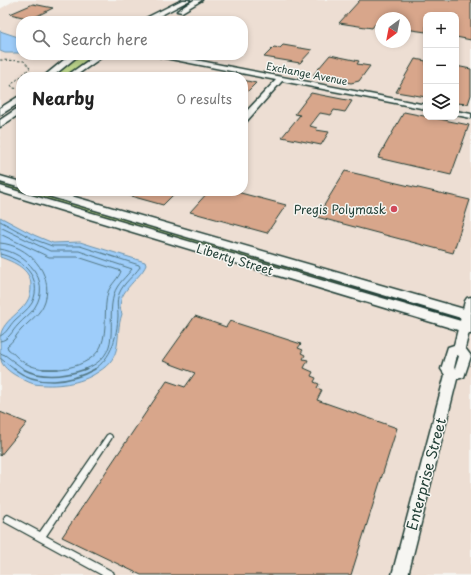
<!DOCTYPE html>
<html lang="en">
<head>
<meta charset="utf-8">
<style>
  :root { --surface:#fff; --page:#f2f2f2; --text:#222; --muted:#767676; --line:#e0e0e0 }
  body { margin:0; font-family:"Playpen Sans",sans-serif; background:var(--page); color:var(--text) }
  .controls { position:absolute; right:12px; top:12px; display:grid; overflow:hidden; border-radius:8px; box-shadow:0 2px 6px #0003 }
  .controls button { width:36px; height:36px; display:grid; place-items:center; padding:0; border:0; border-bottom:1px solid var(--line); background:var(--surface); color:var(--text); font:20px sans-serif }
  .compass { position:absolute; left:375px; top:12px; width:36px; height:36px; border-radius:50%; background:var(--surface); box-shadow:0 2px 6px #0003; rotate:212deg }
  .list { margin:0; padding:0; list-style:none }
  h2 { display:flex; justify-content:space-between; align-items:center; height:52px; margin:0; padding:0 16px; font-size:17px }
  h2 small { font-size:13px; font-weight:400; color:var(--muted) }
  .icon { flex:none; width:22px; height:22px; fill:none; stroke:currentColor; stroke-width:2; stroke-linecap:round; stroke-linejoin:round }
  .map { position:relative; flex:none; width:471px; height:575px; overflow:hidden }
  .search { position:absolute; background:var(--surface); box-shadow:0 2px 6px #0003; left:16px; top:16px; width:232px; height:44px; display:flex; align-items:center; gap:10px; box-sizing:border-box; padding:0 14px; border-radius:16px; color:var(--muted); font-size:15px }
  .panel { position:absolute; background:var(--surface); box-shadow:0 2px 6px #0003; left:16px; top:72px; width:232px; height:124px; border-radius:16px }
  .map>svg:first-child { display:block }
</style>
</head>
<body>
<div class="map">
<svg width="471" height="575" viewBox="0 0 471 575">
  <rect width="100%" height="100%" fill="#f6f6f2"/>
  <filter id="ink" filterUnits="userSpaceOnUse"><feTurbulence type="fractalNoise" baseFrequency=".025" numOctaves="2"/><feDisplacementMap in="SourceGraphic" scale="8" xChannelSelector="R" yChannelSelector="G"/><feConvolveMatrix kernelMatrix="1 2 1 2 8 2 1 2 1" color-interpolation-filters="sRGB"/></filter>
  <g filter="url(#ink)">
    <path fill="#edded3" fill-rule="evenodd" d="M15,0H184L167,9L173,11L185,10L203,0H471V575H0V51L5,53H21V55H29L35,58L43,55H243V21H21V38L0,31V9ZM426,15H456V117H426ZM381,18H405V42H381ZM21,77H243V191H21Z"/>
    <path fill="#bbd38a" stroke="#6d885f" d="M78,55H95L66,77H55L64,66Z
      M0,184L21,189V191H31L436,309L434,310L382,295L329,283L0,187Z"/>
    <path fill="#9ecdfa" stroke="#6b93ab" d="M0,31L21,38V53H5L0,51Z
      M0,217L34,235L53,243L80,242L145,262L146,265C140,280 113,293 122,314C114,337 125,356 98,372C81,384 55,387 34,384C27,382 21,378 15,375C10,372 2,366 1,360C0,354 0,345 0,339C1,316 32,312 31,286C31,269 14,262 0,257Z"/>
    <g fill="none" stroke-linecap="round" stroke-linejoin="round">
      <path stroke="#527783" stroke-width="1" d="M0,221L33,239L52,246H80L139,265L140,267C134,276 123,283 119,294C116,301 118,309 118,316C117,336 112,359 93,370
        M0,227L50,251H79L132,269C126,277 117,284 114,294C105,323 125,355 83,370
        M0,234L49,257H78L121,271C119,278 111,284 108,292C103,309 108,329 101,346C91,369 47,375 27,364C19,361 15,354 8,349L7,346C13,342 16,335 21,330C30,320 41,314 45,301C54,273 28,245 0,243
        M0,249C26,253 52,280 35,307C31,314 23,319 18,325C12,331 9,340 0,341
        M0,254C22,259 44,278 32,303C28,310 20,315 15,320C9,326 7,333 0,336
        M0,353L5,355L25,370
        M0,358L15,370"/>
      <path stroke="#527783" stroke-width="1.5" d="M14,369C38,387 70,383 95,369
        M23,369C42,379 66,376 86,369
        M43,369H58"/>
    </g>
    <path fill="#d8a68b" stroke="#1f3d34" d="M360,0H471V40L456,37V15H426V32L405,29V18H381V25L375,24L372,28L339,23Z
      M33,4L53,8L31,19L10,14Z
      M283,45L312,50L300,63L264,57L274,47L280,48Z
      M330,55L359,61L357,64L370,66L359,81L351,83L313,75Z
      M415,59L426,61V97L396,92Z
      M456,66L471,69V95L468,104L456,103Z
      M243,80L256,83L243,96Z
      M311,93L352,101L345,112L334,110L331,115L320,113L310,126L317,128L316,130L329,132L321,145L282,137L300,115L295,114Z
      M404,112L469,125L451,175L378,158Z
      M345,171L470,200L453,253L317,217Z
      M120,191H177L163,205L120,193Z
      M209,191H233L286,205L267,233L190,212Z
      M195,316L226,327L230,321L301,344L298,348L303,350L301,353L305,355L303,359L308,360L304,368L313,372L311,376L316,378L314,382L319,384L317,388L322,390L317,400L397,428L351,575H141L62,537L167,381L185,387L195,373L163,361Z
      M0,412L27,423L0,456Z"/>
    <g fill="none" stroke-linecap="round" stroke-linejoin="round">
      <defs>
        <path id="service" d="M109,434L111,435L112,437L111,439L46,536L113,572L114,575H102L5,522L4,519L5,516L8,515L40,532L107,435Z"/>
        <path id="minor" d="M157,55H170L426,105V109L282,81L246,122H243V115L276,80L160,57Z
          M456,111L471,114V118L456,115Z
          M471,297V324L465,348L471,356L464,377L457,379L408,575H392L445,375L441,369L448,347L454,345L465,301L467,298ZM457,355L459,356L455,369L454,368Z"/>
        <path id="tertiary" d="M182,0H190L150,21H140Z
          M194,0H202L182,12L177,11Z
          M70,55H79L52,77H43Z
          M96,55H105L74,77H65Z
          M21,95V102L0,115V108Z
          M21,106V113L0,127V120Z
          M0,176L21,182V188L0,182Z
          M0,186L471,324V334L0,192Z
          M37,191H54L471,311V321L38,193Z"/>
      </defs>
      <use href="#service" stroke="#1f3d34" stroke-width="2.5"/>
      <use href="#minor" stroke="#1f3d34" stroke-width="3"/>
      <use href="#tertiary" stroke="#1f3d34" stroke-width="3"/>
      <path stroke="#1f3d34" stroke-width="1" stroke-dasharray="2.5 2" stroke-linecap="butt" d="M0,60L24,61L30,68L11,85L13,88L21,89"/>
      <use href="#service" fill="#f6f6f2" fill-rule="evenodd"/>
      <use href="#minor" fill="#f6f6f2" fill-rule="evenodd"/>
      <use href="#tertiary" fill="#f6f6f2" fill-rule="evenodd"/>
    </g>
  </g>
  <circle fill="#d1495b" stroke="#f6f6f2" stroke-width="1.5" cx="394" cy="209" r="4"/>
  <g text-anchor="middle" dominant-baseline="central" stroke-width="3" stroke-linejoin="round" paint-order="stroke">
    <g font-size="10" fill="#1f3d34" stroke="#f6f6f2">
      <text transform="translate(307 73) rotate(11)">Exchange Avenue</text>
    </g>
    <g font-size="12" fill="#1f3d34" stroke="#f6f6f2" text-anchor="end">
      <text x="386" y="209">Pregis Polymask</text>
    </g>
    <g font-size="12" fill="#1f3d34" stroke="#f6f6f2">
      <text transform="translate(235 259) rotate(17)">Liberty Street</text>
    </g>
    <g font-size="14" fill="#1f3d34" stroke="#f6f6f2">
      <text transform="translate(426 474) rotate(-75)">Enterprise Street</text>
    </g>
  </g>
</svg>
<div class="controls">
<button>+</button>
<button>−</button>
<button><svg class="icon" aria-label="layers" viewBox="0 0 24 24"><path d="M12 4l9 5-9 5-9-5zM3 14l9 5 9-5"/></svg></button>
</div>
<svg class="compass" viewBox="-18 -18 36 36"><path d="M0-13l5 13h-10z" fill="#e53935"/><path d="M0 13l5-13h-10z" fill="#767676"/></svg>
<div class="search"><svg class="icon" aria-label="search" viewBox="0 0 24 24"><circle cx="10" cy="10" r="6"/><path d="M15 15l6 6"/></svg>Search here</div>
<section class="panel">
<h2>Nearby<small>0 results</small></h2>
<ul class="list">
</ul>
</section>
</div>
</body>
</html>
